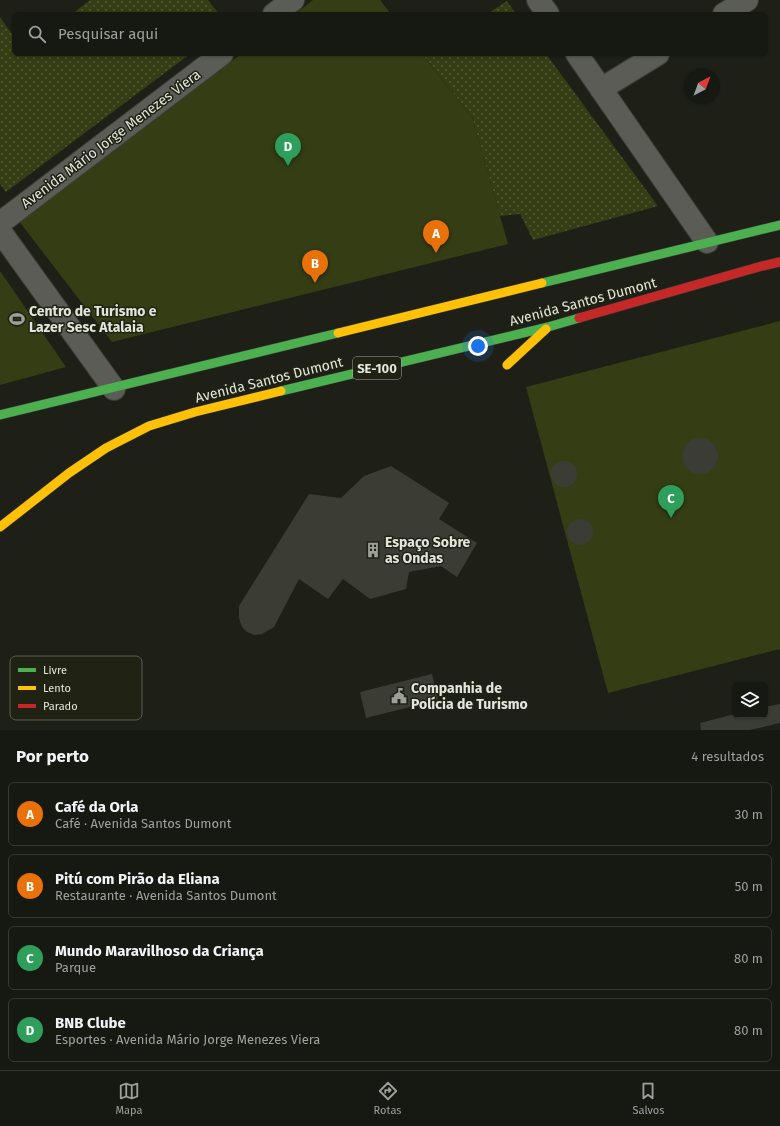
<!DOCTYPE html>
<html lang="pt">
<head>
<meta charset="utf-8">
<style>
  :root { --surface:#161812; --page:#1f211b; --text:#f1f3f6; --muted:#9ea09f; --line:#353732; --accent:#9da097 }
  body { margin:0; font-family:"Fira Sans",sans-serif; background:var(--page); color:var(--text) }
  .controls { position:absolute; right:12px; bottom:12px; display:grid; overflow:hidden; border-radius:6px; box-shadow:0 1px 3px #0004 }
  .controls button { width:36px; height:36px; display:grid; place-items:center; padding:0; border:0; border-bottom:1px solid var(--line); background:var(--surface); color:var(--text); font:20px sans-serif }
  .compass { position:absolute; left:684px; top:68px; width:36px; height:36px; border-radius:50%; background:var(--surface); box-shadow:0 1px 3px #0004; rotate:41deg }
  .you { position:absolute; left:478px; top:346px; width:14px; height:14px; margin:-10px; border:3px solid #fff; border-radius:50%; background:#1a73e8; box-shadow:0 0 0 6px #1a73e833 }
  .badge { display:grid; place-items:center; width:26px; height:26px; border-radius:50%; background:var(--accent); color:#fff; font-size:13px; font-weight:700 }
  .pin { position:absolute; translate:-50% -33px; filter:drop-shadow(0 1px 2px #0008) }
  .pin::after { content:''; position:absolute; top:21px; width:14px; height:12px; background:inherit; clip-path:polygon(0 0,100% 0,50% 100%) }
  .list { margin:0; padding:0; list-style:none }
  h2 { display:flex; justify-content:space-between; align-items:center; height:52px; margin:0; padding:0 16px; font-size:17px }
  h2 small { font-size:13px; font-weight:400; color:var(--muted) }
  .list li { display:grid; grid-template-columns:26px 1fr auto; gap:12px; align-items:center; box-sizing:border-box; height:64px; margin:0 8px 8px; padding:0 8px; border:1px solid var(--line); border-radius:6px }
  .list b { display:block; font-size:15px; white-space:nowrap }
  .list p { margin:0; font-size:13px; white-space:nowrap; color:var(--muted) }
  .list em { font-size:13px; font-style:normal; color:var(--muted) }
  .icon { flex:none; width:22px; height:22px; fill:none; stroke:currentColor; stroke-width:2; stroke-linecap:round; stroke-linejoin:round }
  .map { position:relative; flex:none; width:780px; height:730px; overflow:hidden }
  .search { position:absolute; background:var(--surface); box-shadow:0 1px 3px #0004; left:12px; right:12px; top:12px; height:44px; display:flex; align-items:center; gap:10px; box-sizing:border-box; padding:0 14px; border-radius:6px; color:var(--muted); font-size:15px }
  .sheet { height:340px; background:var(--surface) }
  nav { display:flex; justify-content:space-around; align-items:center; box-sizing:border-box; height:56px; border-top:1px solid var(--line); background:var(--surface); font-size:11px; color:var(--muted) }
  nav a { display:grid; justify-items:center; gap:2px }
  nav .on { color:var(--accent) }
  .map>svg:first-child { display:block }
</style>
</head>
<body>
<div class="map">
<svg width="780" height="730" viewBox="0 0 780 730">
  <defs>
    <pattern id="grass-dots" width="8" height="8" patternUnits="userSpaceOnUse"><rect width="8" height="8" fill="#353d15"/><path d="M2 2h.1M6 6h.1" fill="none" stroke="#525936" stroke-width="1.8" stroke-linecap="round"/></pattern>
  </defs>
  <rect width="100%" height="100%" fill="#1e2018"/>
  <path fill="url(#grass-dots)" d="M90,0H208L219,14H72Z
    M507,1L516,14H487Z
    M0,17L14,37V54H190L6,192L0,184Z
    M425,54H546L658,206L533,240L520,214L500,216L472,117L423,55Z"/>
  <path fill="#353d15" d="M313,0H380L391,14H295Z
    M241,54H422L472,117L508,244L112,342L18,220Z
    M0,271L66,367L0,385Z
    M780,321V649L608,693L526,387Z"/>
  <path fill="#3b3d35" d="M682 456a18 18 0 1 1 36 0a18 18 0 1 1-36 0Z
    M551 474a13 13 0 1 1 26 0a13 13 0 1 1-26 0Z
    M391,466L449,503L439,519L477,543L457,577L441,566L409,572L406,589L370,599L343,579L328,599L299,579L274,627L262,634L254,635L247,632L242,627L239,618V606L309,494L341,498L364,476Z
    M567 532a13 13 0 1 1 26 0a13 13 0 1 1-26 0Z
    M432,674L438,700L366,718L360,692Z
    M780,704V723L750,730H701L700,723L735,714L765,715V707Z"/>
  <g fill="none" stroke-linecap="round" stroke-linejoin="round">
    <defs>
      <path id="street" d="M538,0L548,14
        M274,14L293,0
        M724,14L747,0
        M577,54L707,242
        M601,89L658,54
        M0,223L222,54
        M0,231L114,389"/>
      <path id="fast" d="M542,283L780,225
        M281,391L548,327L579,318
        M0,415L338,333"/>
      <path id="slow" d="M338,333L542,283
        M507,365L546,329
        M0,527L69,473L106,448L149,426L195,412L281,391"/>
      <path id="jam" d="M579,318L762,266L780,262"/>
    </defs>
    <use href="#street" stroke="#3c3d37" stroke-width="24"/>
    <use href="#fast" stroke="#3c3d37" stroke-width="10"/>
    <use href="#slow" stroke="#3c3d37" stroke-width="10"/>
    <use href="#jam" stroke="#3c3d37" stroke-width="10"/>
    <use href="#street" stroke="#5a5c55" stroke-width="22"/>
    <use href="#fast" stroke="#4caf50" stroke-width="9"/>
    <use href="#slow" stroke="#ffc107" stroke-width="9"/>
    <use href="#jam" stroke="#c62828" stroke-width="9"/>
  </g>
  <defs>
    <symbol id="stadium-bare" viewBox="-9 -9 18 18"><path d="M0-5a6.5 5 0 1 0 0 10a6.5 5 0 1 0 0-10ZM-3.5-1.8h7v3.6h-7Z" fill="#9da097" stroke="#202314" stroke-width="2.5" paint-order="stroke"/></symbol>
    <symbol id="building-bare" viewBox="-9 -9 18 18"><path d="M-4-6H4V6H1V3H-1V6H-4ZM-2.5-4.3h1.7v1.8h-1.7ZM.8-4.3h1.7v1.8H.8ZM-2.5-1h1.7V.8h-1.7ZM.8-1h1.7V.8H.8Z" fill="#9da097" stroke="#202314" stroke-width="2.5" paint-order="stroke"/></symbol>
    <symbol id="civic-bare" viewBox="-9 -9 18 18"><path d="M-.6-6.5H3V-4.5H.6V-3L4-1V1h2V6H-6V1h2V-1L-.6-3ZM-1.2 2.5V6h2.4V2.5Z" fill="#9da097" stroke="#202314" stroke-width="2.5" paint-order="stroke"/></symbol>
  </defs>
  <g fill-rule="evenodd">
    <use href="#stadium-bare" x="6" y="308" width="22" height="22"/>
    <use href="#building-bare" x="362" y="539" width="22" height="22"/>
    <use href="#civic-bare" x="388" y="685" width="22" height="22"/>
  </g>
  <g text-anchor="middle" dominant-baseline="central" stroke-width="3" stroke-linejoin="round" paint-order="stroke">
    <rect fill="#202314" stroke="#a8ab9f" stroke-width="1" x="353" y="357" width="48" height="22" rx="3"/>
    <g font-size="13" font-weight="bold" fill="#e2e5db">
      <text x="377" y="368">SE-100</text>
    </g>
    <g font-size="14" fill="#e2e5db" stroke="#202314">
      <text transform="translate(111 139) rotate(-37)">Avenida Mário Jorge Menezes Viera</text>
      <text transform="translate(583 302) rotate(-15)">Avenida Santos Dumont</text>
      <text transform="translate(269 380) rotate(-14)">Avenida Santos Dumont</text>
    </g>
    <g font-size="14" font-weight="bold" fill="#e2e5db" stroke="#202314" text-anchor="start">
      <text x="29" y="311">Centro de Turismo e<tspan x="29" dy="16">Lazer Sesc Atalaia</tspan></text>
      <text x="385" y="542">Espaço Sobre<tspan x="385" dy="16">as Ondas</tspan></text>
      <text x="411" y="688">Companhia de<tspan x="411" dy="16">Polícia de Turismo</tspan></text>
    </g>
  </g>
  <rect x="10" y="656" width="132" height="64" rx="6" fill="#202314" stroke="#5a5d50" stroke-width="1"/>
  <rect x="18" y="668" width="18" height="4" fill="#4caf50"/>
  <rect x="18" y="686" width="18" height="4" fill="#ffc107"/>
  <rect x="18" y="704" width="18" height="4" fill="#c62828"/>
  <g font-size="11" fill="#e2e5db">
    <text x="43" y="674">Livre</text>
    <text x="43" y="692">Lento</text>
    <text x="43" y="710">Parado</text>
  </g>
</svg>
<div class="controls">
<button><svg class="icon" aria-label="layers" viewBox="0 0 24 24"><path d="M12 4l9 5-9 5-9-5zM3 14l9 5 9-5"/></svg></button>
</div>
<svg class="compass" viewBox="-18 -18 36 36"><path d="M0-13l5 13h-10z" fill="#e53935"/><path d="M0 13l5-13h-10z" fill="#9ea09f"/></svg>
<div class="you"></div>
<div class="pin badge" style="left:436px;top:253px;background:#e8710a">A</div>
<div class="pin badge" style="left:315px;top:283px;background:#e8710a">B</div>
<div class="pin badge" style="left:671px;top:518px;background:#2e9e5b">C</div>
<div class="pin badge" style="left:288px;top:166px;background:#2e9e5b">D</div>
<div class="search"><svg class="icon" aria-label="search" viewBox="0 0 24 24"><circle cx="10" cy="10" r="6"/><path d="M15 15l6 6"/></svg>Pesquisar aqui</div>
</div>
<section class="sheet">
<h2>Por perto<small>4 resultados</small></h2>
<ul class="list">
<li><span class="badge" style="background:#e8710a">A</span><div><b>Café da Orla</b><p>Café · Avenida Santos Dumont</p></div><em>30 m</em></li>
<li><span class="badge" style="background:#e8710a">B</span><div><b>Pitú com Pirão da Eliana</b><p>Restaurante · Avenida Santos Dumont</p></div><em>50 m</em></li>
<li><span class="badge" style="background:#2e9e5b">C</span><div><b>Mundo Maravilhoso da Criança</b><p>Parque</p></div><em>80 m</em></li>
<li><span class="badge" style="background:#2e9e5b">D</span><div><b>BNB Clube</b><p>Esportes · Avenida Mário Jorge Menezes Viera</p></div><em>80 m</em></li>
</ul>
</section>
<nav>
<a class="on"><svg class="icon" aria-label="map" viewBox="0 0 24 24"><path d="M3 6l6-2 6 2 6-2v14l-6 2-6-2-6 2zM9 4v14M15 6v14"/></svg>Mapa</a>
<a><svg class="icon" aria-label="directions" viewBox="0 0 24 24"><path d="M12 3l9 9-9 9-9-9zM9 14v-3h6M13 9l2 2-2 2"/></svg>Rotas</a>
<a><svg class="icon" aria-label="saved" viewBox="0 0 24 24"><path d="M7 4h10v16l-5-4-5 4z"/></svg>Salvos</a>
</nav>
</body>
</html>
